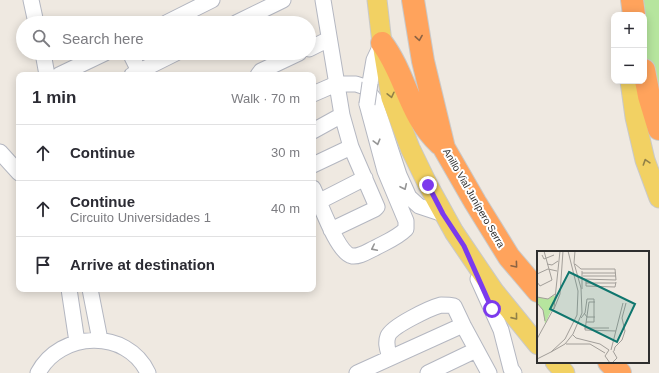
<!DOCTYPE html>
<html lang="en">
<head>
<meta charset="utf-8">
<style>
  :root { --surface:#fff; --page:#f7f7f7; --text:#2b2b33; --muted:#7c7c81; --line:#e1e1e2 }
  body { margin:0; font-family:Arial,sans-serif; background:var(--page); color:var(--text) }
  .controls { position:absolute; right:12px; top:12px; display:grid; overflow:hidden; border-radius:8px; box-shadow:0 2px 10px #0003 }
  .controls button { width:36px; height:36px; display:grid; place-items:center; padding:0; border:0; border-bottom:1px solid var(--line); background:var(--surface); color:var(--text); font:20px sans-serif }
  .stop { position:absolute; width:12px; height:12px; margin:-9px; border:3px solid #7c3aed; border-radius:50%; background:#fff }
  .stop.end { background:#7c3aed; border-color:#fff; box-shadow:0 1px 4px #0008 }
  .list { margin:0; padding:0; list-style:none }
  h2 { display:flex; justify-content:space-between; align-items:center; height:52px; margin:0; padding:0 16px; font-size:17px }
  h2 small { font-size:13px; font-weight:400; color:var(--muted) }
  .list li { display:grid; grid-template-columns:26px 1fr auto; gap:12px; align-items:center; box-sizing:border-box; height:56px; padding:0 16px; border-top:1px solid var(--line) }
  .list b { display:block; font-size:15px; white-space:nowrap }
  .list p { margin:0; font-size:13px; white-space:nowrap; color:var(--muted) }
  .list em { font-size:13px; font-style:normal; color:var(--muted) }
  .icon { flex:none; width:22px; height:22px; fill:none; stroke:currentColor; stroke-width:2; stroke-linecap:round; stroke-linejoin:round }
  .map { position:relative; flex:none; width:659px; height:373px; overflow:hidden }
  .search { position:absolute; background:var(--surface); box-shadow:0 2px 10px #0003; left:16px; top:16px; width:300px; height:44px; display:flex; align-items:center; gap:10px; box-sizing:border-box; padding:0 14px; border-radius:22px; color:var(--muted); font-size:15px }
  .panel { position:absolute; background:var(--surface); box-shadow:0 2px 10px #0003; left:16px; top:72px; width:300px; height:220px; border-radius:8px }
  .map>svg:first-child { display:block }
</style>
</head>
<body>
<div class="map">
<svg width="659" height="373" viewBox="0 0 659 373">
  <rect width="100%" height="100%" fill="#efe9e1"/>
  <path fill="#b6e59e" d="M632,0H659V129L644,70V15Z"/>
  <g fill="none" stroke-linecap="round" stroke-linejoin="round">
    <defs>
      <path id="minor" d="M31,0L36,23
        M323,0L342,115L351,147L377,207L375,209L331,230
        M166,23L212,0
        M236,23L283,0
        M309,49L329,39
        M43,53L47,75
        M130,53L139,71
        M59,75L105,53
        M132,75L176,53
        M258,75L261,71L299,53
        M370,83L374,60L382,43
        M313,94L336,84H356L365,87L374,99L399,175L409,197L419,206L443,214
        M313,131L342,115
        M0,152L19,173
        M313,165L351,147
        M313,188C320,202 337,253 352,256C360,257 368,251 375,248C386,242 397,238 406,229V221L385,171L367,104
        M320,201L365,178
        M478,279L501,330L511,369L514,373
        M69,289L77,342
        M90,289L100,340
        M390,358C388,350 385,344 388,336C392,326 430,308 441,305C445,305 450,305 454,306L463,325
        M38,373C60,331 127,328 148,373
        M357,373L463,325L489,373
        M428,373L476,350"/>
      <path id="major" d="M377,0L382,43L391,98L410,148L428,185L454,232L494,291L538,345
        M630,81L635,117L645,160L659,198
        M555,362L565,373"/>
      <path id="highway" d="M413,0L423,61L444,148L475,202L509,257L538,291
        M632,0L634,15
        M382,43C406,75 409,116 440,144
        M644,70L649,96L659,129
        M609,362L620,373"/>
    </defs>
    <use href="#minor" stroke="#b4b7c1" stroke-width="17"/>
    <use href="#major" stroke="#c9c9c9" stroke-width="21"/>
    <use href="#highway" stroke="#c9c9c9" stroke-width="24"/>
    <use href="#minor" stroke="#fff" stroke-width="15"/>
    <use href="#major" stroke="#f2d163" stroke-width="19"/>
    <use href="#highway" stroke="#ffa35c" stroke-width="22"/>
    <defs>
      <path id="minor-bridge" d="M367,104L370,83"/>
    </defs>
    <use href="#minor-bridge" stroke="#b4b7c1" stroke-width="17" stroke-linecap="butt"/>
    <use href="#minor-bridge" stroke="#fff" stroke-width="15"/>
  </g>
  <defs><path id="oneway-chevron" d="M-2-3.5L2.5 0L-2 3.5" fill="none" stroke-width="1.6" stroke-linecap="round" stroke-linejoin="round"/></defs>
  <g stroke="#8c6343">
    <use href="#oneway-chevron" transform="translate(419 38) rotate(81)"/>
    <use href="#oneway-chevron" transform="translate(515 265) rotate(50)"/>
  </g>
  <g stroke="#908048">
    <use href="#oneway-chevron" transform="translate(391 95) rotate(77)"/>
    <use href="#oneway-chevron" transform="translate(646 162) rotate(-108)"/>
    <use href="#oneway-chevron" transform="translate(515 317) rotate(51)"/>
  </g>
  <g stroke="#969696">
    <use href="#oneway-chevron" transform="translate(377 142) rotate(75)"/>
    <use href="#oneway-chevron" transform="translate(404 187) rotate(65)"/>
    <use href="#oneway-chevron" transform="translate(374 248) rotate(154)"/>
  </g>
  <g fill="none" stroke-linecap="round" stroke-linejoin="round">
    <path stroke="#7c3aed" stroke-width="5" d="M428,185L443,214L464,246L492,309"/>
  </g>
  <g text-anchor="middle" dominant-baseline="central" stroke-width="4" stroke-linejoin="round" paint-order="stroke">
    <g font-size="10" fill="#2e2e2e" stroke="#fff">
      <text transform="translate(474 198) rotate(60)">Anillo Vial Junípero Serra</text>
    </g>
  </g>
  <g transform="translate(537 251)">
    <rect width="112" height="112" fill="#efe9e1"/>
    <path d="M17,44L19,49L8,73L6,59L0,52V46L11,48Z" fill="#b6e59e"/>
    <path fill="none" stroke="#a29e99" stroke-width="1" d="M5,4L7,8L17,4M10,13L15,14L21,10M38,13L44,18H78L79,29L46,28M45,20V38M45,22H79M0,23L11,18L20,20M46,25H79M49,28V35L78,36L79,31M0,31L3,35L15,29L7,0M49,32H79M0,46L11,48L18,43M58,51H52L48,79L79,80M0,52L6,59L8,70M17,58L23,43L26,0M47,62L50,66H58M44,67L48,62L50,48H57V71H49M47,77H72M36,84L39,87L63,93L72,99M0,88L17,57L23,0M29,93H53L68,102M72,99L68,105L73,112M74,99L86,52M77,100L78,96L85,89L88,80L85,67L89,52M14,101L28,93L36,83L45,62L44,37L37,12L38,0M0,108L14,101L28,88L40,64L41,40L31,0M75,112L80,107L76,100"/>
    <path fill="#0f766e" fill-opacity="0.15" stroke="#0f766e" stroke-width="2" d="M32,21L98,53L80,91L13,58Z"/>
    <rect width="112" height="112" fill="none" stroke="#2e2e2e" stroke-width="2"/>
  </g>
</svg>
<div class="controls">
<button>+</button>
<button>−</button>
</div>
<div class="stop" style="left:492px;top:309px"></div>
<div class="stop end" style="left:428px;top:185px"></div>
<div class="search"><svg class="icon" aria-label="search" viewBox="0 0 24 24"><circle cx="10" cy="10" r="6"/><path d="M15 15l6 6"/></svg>Search here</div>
<section class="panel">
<h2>1 min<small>Walk · 70 m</small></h2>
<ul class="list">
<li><svg class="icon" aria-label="ahead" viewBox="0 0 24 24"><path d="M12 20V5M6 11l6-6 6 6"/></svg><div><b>Continue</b></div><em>30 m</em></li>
<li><svg class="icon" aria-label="ahead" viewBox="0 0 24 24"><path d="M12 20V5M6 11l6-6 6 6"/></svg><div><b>Continue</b><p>Circuito Universidades 1</p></div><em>40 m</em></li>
<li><svg class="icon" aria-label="arrive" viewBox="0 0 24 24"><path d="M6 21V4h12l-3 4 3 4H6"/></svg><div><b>Arrive at destination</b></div></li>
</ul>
</section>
</div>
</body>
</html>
